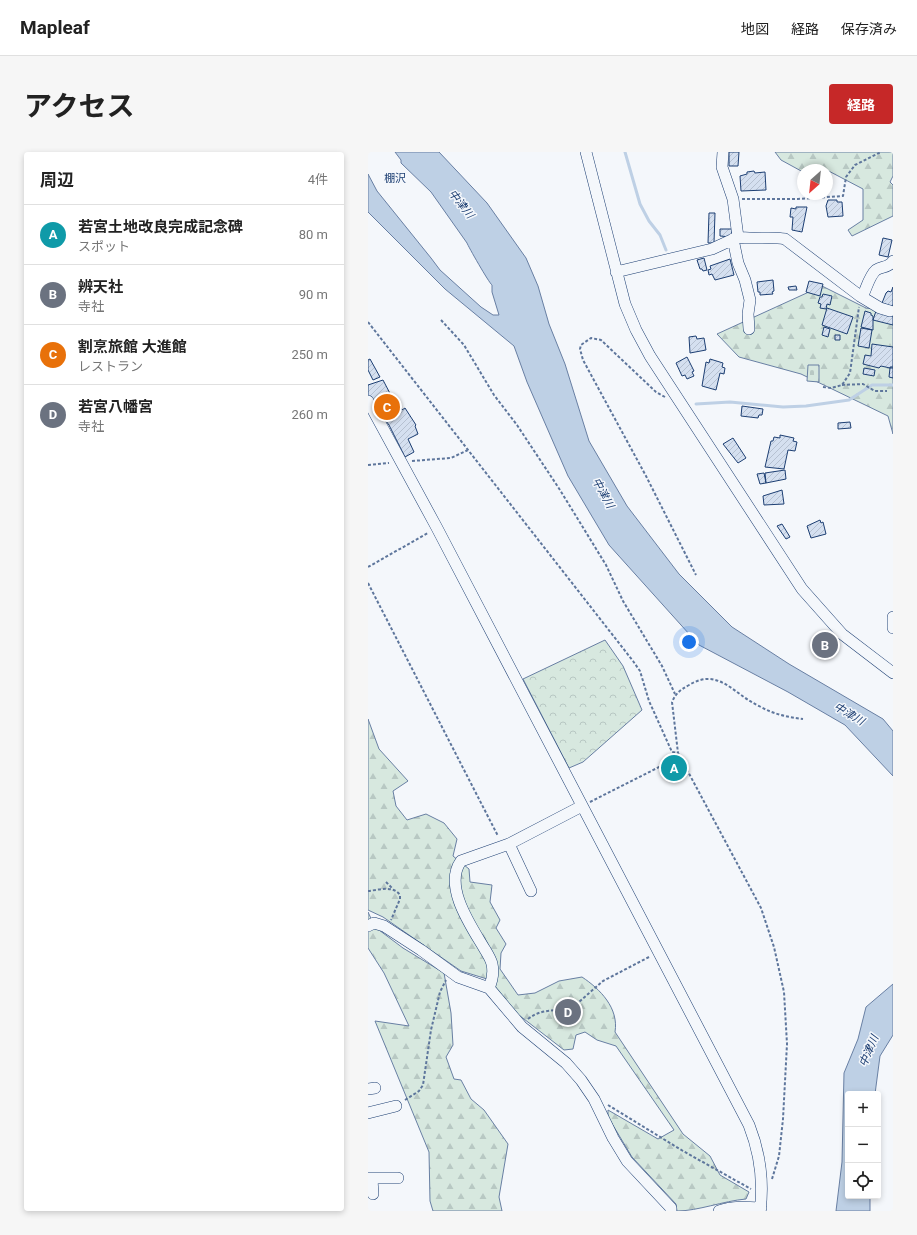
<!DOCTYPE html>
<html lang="ja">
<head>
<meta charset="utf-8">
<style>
  :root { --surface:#fff; --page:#f6f6f6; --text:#222; --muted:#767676; --line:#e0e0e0; --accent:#c62828 }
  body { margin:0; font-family:Roboto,"Noto Sans JP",sans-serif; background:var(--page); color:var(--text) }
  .controls { position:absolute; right:12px; bottom:12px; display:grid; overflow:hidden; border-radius:4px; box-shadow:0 2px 6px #0003 }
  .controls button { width:36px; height:36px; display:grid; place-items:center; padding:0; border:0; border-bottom:1px solid var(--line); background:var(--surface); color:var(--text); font:20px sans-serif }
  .compass { position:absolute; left:429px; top:12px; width:36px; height:36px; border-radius:50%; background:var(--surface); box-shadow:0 2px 6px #0003; rotate:207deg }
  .you { position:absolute; left:321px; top:490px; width:14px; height:14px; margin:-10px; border:3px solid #fff; border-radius:50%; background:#1a73e8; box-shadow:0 0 0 6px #1a73e833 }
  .badge { display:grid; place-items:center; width:26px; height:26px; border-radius:50%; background:var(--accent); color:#fff; font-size:13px; font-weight:700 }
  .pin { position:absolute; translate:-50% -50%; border:2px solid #fff; box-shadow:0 1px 4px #0006 }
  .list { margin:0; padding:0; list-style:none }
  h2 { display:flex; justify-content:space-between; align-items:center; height:52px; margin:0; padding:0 16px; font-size:17px }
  h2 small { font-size:13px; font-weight:400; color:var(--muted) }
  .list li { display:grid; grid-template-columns:26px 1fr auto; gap:12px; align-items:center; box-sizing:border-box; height:60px; padding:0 16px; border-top:1px solid var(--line) }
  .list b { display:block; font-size:15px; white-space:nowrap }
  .list p { margin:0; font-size:13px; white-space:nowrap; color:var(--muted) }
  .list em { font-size:13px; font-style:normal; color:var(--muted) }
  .icon { flex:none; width:22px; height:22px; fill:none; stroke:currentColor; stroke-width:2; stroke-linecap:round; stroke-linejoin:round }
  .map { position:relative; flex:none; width:525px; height:1059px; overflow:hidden; border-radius:4px }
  header { display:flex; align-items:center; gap:24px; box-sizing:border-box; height:56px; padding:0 20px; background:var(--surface); border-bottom:1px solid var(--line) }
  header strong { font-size:19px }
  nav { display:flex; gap:22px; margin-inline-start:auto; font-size:14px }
  .intro { display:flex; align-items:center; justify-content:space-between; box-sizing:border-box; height:96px; padding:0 24px }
  h1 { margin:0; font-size:28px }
  .button { padding:10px 18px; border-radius:4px; background:var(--accent); color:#fff; font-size:14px; font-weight:700 }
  main { display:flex; gap:24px; padding:0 24px }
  aside { flex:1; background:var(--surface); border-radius:4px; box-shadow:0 2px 6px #0003 }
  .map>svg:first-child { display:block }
</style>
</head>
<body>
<header>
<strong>Mapleaf</strong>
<nav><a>地図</a><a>経路</a><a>保存済み</a></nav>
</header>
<div class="intro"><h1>アクセス</h1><a class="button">経路</a></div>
<main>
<aside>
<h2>周辺<small>4件</small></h2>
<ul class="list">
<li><span class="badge" style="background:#0f9aa8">A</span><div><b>若宮土地改良完成記念碑</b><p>スポット</p></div><em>80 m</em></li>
<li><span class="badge" style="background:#6b7280">B</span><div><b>辨天社</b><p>寺社</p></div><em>90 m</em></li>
<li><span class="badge" style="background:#e8710a">C</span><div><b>割烹旅館 大進館</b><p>レストラン</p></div><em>250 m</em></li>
<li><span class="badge" style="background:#6b7280">D</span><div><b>若宮八幡宮</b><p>寺社</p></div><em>260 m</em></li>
</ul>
</aside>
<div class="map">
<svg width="525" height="1059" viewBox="0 0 525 1059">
  <defs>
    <pattern id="forest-firs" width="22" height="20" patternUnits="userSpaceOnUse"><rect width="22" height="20" fill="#d7e8df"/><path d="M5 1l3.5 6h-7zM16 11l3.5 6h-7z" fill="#b8c8c3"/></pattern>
    <pattern id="cemetery-stones" width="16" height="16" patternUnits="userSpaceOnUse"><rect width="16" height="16" fill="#d7e8df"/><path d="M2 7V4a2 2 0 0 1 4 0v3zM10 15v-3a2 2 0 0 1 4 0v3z" fill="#b8c8c3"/></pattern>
    <pattern id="park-crowns" width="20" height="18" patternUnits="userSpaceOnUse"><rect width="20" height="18" fill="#d7e8df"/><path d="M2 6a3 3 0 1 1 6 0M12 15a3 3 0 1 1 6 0" fill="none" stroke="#b8c8c3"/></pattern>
    <pattern id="building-hatch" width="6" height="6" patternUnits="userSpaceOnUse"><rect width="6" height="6" fill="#d5e0f0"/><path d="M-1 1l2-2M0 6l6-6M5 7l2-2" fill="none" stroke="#b6c1d1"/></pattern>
  </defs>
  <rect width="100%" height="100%" fill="#f4f7fb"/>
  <path fill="url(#forest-firs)" stroke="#687fa3" d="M407,0H525V24L522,30L525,33V64L484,84L480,78L495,68V37L453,15L435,18V20L413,8Z
    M454,134L498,156L525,159V282L520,264L433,222L371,205L349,182Z
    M0,567L11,597L40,629L25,639L28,654L39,668L58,662L76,671L89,687L85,704L101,717L102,730L124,733L122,750L132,768L128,776L138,792L133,801L132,817L150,843L167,841L191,829L214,825C232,837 251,856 247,880L315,982L342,1004L352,1023L381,1040L378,1047C355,1049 330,1059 309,1059L308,1052L264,1005L240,965V958L290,987L306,978L248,894L229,888L217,880L208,883L205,897L196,898L147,860L119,827L93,819L15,765L0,758Z
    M0,760L7,775L35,796L76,821L83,861L85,893L78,905L86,927L93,928L103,947L116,958L140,992L131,1045L134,1059H65L62,1049L61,1000L7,869L41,874L16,821L0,796Z"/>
  <path fill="url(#cemetery-stones)" stroke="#687fa3" d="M440,213H451V230L439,229Z"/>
  <path fill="url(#park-crowns)" stroke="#687fa3" d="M237,488L255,514L274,558L215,610L201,616L155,527Z"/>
  <path fill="#bed0e5" stroke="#687fa3" d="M27,0H71L119,51L158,106L170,134L181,172L197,212L221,289L259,354L311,422L364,475L421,512L515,567L525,579V624L477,573L420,540L331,493L241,393L200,324L159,230L146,194L77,137L0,60V22L9,39L63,106L72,118L113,155L125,163H131L124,140V133C121,131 100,94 99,91L63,40L33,11V8Z
    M525,832V883L512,904L507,942H480V1044H502V1059H468L474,1010L476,921L490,887L498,855Z"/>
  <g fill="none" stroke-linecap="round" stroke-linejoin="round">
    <path stroke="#bed0e5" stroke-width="3" d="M257,0L272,52L281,69L292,83L298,98
      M328,252L362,250L415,255L438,254L481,248L504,233H525"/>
  </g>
  <path fill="url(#building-hatch)" stroke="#1d3f73" d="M361,0H371L370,14H361Z
    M386,19L387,21L397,20L398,38L373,39L372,24L379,22V20Z
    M460,48H469V50H474L475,64L460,65L458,54Z
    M428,55H439L434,80L424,78L425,65H422L423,56L428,57Z
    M341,61H347L346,91H340Z
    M352,77H364L363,85L352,84Z
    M515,86L524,88L520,105L511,103Z
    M336,106L339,118L335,119L334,117H332L329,108Z
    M362,107L366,123L347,128L344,122L341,123L340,118L343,117L342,114Z
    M405,128L406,139L404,140L405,142L392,143V140H390L389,130Z
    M441,129L455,132L452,144L438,140Z
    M428,134L429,138H421L420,135Z
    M525,135V153L523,154L514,151L518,141L520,139L523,140Z
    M455,142L464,144L462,153L459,152L458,157L452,156L453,152L450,151L452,145H454Z
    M459,156L485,165L479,182L454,173Z
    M497,159L503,161V163L505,164V178L493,175Z
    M508,159L525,164V173L505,168Z
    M456,175L462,177L460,185L454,183Z
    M493,176L504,178L501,196L490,194Z
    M467,183H472V188H467Z
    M328,184L329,187L336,186L338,198L322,201L321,185Z
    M504,192L525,195V215H522V216L513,214L511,216L495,212L497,203L503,204Z
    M319,205L326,219L324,220L326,224L319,227L317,223L314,224L308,211Z
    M2,207L12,225L5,228L0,218V208Z
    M342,207L355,211L354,215L357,216L356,222L352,221L348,238L334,234L338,210L341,211Z
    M496,216L507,218L506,224L495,222Z
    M522,216H525V226L521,225Z
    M15,228L27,251L30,250L34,258L37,256L48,273L47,274L50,282L40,287L46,300L37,305L21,273L18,269L16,270L0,245V233Z
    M374,254L395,257L394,263H391L390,266L373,264Z
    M482,270L483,276L470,277V271Z
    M412,283L426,286L425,289L429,290L427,299L420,298L416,317L397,315L403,289H405L406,285L412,286Z
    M365,286L378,306L370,311L355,292Z
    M417,318L418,327L398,331L397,321Z
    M396,321L398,331L392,332L389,322Z
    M414,338L416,352L396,353L395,344Z
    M452,368L453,371L455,370L458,382L443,386L439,374Z
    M414,372L422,385L418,387L409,374Z
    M193.5 861a4.5 4.5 0 1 1 9 0a4.5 4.5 0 1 1-9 0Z"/>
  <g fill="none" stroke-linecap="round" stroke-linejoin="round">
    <defs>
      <path id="minor" d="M218,0L257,152L268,178L282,204L434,437L474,482L525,521
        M370,85C385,88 402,84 417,87L492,144L512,156L522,159
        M365,87L370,111L377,128L382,148L380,162L381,177
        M248,120L344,97L370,85L365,47L354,15L355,0
        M494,145C498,138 501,124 508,118C514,114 521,116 525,109
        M0,249L69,376L381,973C392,1001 396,1029 392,1059
        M525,465V476
        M141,692L163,739
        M0,774L6,771L16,774L53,798L90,825L121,836L154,875L198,911L213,928L226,947L245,986L259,1009L303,1056V1059
        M121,836C124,829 126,821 124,812C123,807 119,801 116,796C103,774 75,734 93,709L141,692L214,654
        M0,937L7,936
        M0,961L28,954
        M0,1026H30
        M4,1027L5,1042
        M351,1059C365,1054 378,1055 393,1056"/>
    </defs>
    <use href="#minor" stroke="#1d3f73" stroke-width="12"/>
    <path stroke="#5e769c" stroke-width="2" stroke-dasharray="3 2" stroke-linecap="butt" d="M374,47H430L475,44L478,25L487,13L513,0
      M73,168L96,193L126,243L149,273L192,338L238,413L255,449L294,514L307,542
      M0,170L265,509L272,519L281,549L304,600L310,601
      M474,233L495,232L507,239H519
      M455,235L463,236L474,233L482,221L491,155
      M297,245L288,240L233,188L223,186L213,193L212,197L215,208L278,324L328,423
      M44,309L83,306L100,298
      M0,313L21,311
      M0,415L60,381
      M0,431L130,684
      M222,650L299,611L310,601
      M18,730L24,736
      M0,739C11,738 25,733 32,743V747L23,768
      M204,856L235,829L281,805
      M160,867C169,860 177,859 188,858
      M37,948L51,939L55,933L63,878L72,840L78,828
      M240,953L315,999L383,1037
      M404,1027L411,1004L415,967L419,892L416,840L406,795L393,756L310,601L304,550C308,541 312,538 321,533C351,515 365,542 391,554C405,562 419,565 435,567"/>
    <use href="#minor" stroke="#f4f7fb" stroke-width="11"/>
  </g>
  <g text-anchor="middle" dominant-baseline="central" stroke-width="3" stroke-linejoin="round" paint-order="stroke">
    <g font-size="11" fill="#1d3f73" stroke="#f4f7fb">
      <text x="27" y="26">棚沢</text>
    </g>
    <g font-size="11" font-style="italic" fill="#1d3f73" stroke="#f4f7fb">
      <text transform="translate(93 52) rotate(52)">中津川</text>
      <text transform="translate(235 341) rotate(61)">中津川</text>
      <text transform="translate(481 562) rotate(31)">中津川</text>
      <text transform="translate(501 899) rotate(-67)">中津川</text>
    </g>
  </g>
</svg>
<div class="controls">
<button>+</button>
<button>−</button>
<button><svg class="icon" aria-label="locate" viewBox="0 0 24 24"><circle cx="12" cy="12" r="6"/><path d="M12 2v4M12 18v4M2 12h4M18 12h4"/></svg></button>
</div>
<svg class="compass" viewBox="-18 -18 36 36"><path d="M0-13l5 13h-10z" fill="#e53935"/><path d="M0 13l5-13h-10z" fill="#767676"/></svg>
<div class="you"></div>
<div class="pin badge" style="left:306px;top:616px;background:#0f9aa8">A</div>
<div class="pin badge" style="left:457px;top:493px;background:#6b7280">B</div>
<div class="pin badge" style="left:19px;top:255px;background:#e8710a">C</div>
<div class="pin badge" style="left:200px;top:860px;background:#6b7280">D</div>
</div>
</main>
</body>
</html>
